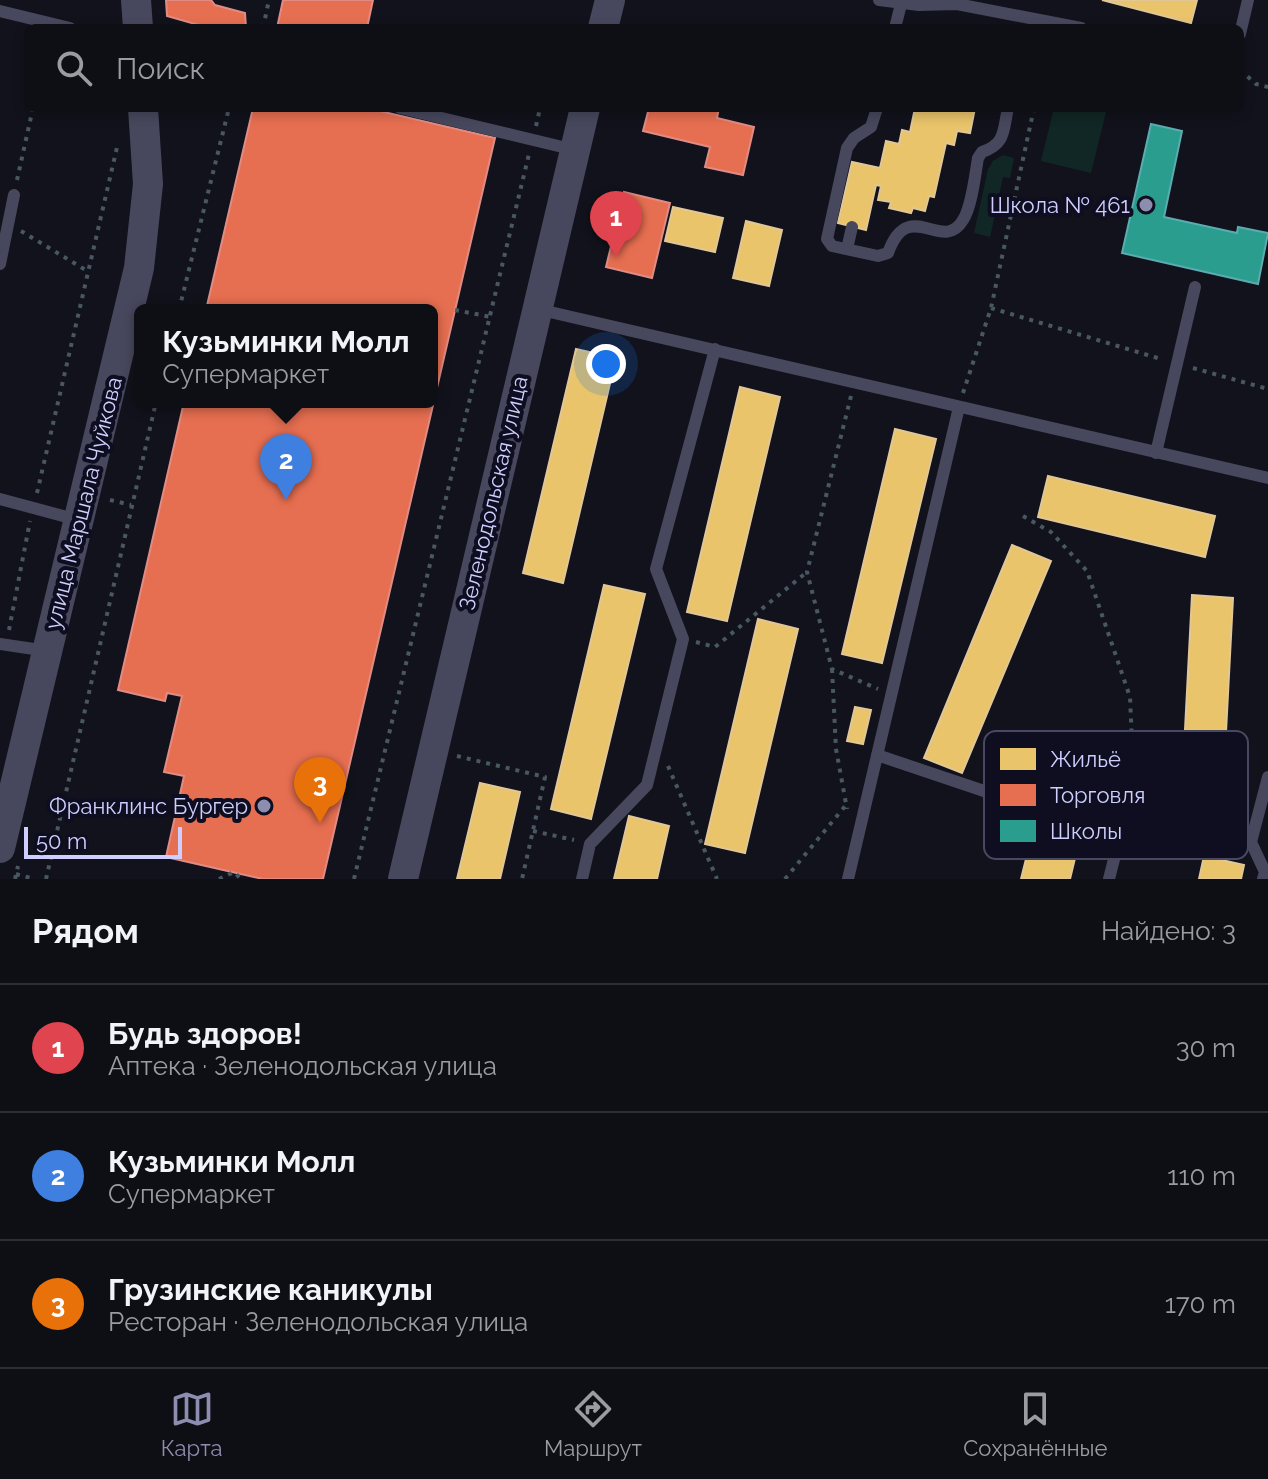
<!DOCTYPE html>
<html lang="ru">
<head>
<meta charset="utf-8">
<style>
  :root { --surface:#0e0e15; --page:#1c1c22; --text:#f1f3f6; --muted:#9b9ca0; --line:#2e2e34; --accent:#8c8daf }
  body { margin:0; font-family:Raleway,sans-serif; background:var(--page); color:var(--text) }
  .scale { position:absolute; left:24px; bottom:20px; width:158px; box-sizing:border-box; padding-left:8px; border:4px solid #cecffe; border-top:0; font-size:22px; line-height:28px; white-space:nowrap; color:#cecffe; -webkit-text-stroke:6px #0e0e20; paint-order:stroke }
  .you { position:absolute; left:606px; top:364px; width:28px; height:28px; margin:-20px; border:6px solid #fff; border-radius:50%; background:#1a73e8; box-shadow:0 0 0 12px #1a73e833 }
  .badge { display:grid; place-items:center; width:52px; height:52px; border-radius:50%; background:var(--accent); color:#fff; font-size:26px; font-weight:700 }
  .pin { position:absolute; translate:-50% -66px; filter:drop-shadow(0 2px 4px #0008) }
  .pin::after { content:''; position:absolute; top:42px; width:28px; height:24px; background:inherit; clip-path:polygon(0 0,100% 0,50% 100%) }
  .popup { position:absolute; left:134px; top:304px; width:304px; height:104px; box-sizing:border-box; display:grid; place-content:center; border-radius:12px; background:var(--surface); filter:drop-shadow(0 2px 6px #0005); font-size:26px; white-space:nowrap; color:var(--muted) }
  .popup b { font-size:30px; color:var(--text) }
  .popup::after { content:''; position:absolute; left:50%; top:100%; margin-left:-16px; border:16px solid transparent; border-top-color:var(--surface) }
  .list { margin:0; padding:0; list-style:none }
  h2 { display:flex; justify-content:space-between; align-items:center; height:104px; margin:0; padding:0 32px; font-size:34px }
  h2 small { font-size:26px; font-weight:400; color:var(--muted) }
  .list li { display:grid; grid-template-columns:52px 1fr auto; gap:24px; align-items:center; box-sizing:border-box; height:128px; padding:0 32px; border-top:2px solid var(--line) }
  .list b { display:block; font-size:30px; white-space:nowrap }
  .list p { margin:0; font-size:26px; white-space:nowrap; color:var(--muted) }
  .list em { font-size:26px; font-style:normal; color:var(--muted) }
  .icon { flex:none; width:44px; height:44px; fill:none; stroke:currentColor; stroke-width:2; stroke-linecap:round; stroke-linejoin:round }
  .map { position:relative; flex:none; width:1268px; height:879px; overflow:hidden }
  .search { position:absolute; background:var(--surface); box-shadow:0 4px 12px #0003; left:24px; right:24px; top:24px; height:88px; display:flex; align-items:center; gap:20px; box-sizing:border-box; padding:0 28px; border-radius:12px; color:var(--muted); font-size:30px }
  .sheet { height:488px; background:var(--surface) }
  nav { display:flex; justify-content:space-around; align-items:center; box-sizing:border-box; height:112px; border-top:2px solid var(--line); background:var(--surface); font-size:22px; color:var(--muted) }
  nav a { display:grid; justify-items:center; gap:4px }
  nav .on { color:var(--accent) }
  .map>svg:first-child { display:block }
</style>
</head>
<body>
<div class="map">
<svg width="1268" height="879" viewBox="0 0 1268 879">
  <rect width="100%" height="100%" fill="#12121c"/>
  <path fill="#112725" d="M1054,108H1107L1091,173L1041,161Z
    M1003,155L1014,158L1010,178L1003,177L990,237L974,233L988,169L993,161Z"/>
  <path fill="#e9c46a" stroke="#e1c796" stroke-width="2" d="M1102,0H1197L1191,23Z
    M915,108H975L970,133L957,131L954,145L946,143L934,197L929,196L925,211L913,208L911,213L889,208L891,202L878,200L881,186L876,185L866,230L838,223L852,162L880,168L886,141L899,144L902,130L910,132Z
    M673,207L723,218L715,252L665,241Z
    M746,221L782,230L769,286L733,278Z
    M576,349L616,358L563,583L523,573Z
    M740,387L780,397L727,621L687,612Z
    M895,429L936,439L882,663L842,654Z
    M1048,476L1215,516L1205,557L1038,517Z
    M1012,545L1051,561L962,773L924,758Z
    M604,585L645,594L591,819L551,809Z
    M1192,595L1233,598L1221,828L1180,826Z
    M758,619L798,629L745,853L705,844Z
    M855,707L871,710L863,744L847,741Z
    M1055,743L1100,754L1070,879H1021Z
    M480,783L520,792L500,879H457Z
    M629,816L669,826L657,879H614Z
    M1204,856L1244,865L1241,879H1199Z"/>
  <path fill="#e76f51" stroke="#e08c85" stroke-width="2" d="M166,0H211L215,5L245,13L246,28H209L167,16Z
    M283,0H373L367,28H277Z
    M253,108H367L495,138L323,879H263L166,857L184,776L164,772L182,696L167,693L165,701L118,690L184,402H432V310H206Z
    M649,108H719L717,118L754,127L743,175L705,167L710,147L643,131Z
    M624,192L670,203L652,278L606,267Z"/>
  <path fill="#2a9d8f" stroke="#5bacb0" stroke-width="2" d="M1151,124L1182,131L1164,217L1237,233L1238,227L1268,233L1258,284L1122,253Z"/>
  <g fill="none" stroke-linecap="round" stroke-linejoin="round">
    <path stroke="#485861" stroke-width="4" stroke-dasharray="4 6" stroke-linecap="butt" d="M263,28L269,0
      M1240,70L1256,84L1268,87
      M536,126L540,108
      M17,180L33,108
      M21,231L89,272
      M991,308L1161,359
      M179,310L229,108
      M455,310L491,317
      M1193,368L1268,389
      M963,393L991,308L1034,108
      M851,396L807,572L832,669L878,689
      M37,493L118,143
      M110,500L131,505
      M1023,516L1051,532L1087,571L1130,697L1133,765
      M9,630L30,521
      M696,642L715,647L807,572
      M832,669L836,749L847,809
      M457,756L545,777L522,879
      M668,766L717,879
      M1138,822L1238,848
      M533,831L574,840
      M16,874L34,879
      M15,879L18,866
      M46,879L156,402
      M219,879L234,872L241,879
      M354,879L529,154
      M785,879L846,805"/>
    <path stroke="#47485d" stroke-width="12" d="M879,0L919,5L957,4
      M957,0V4L1081,28
      M0,11L70,28
      M895,28L902,0
      M1240,34L1248,0
      M400,108L575,150
      M877,108L871,127L854,138L847,148L827,239L832,246L878,256L888,253C909,195 942,255 963,220C972,206 975,175 978,158L982,152C1006,144 1003,130 1008,108
      M847,249L852,227
      M0,264L14,195
      M537,309L1268,478
      M1156,453L1195,287
      M0,499L78,520
      M0,644L47,651
      M877,755L990,793
      M582,879L590,844L647,785L683,639L656,569L715,349
      M848,879L959,407
      M1109,879L1134,780
      M1263,879L1265,872L1251,842L1268,777"/>
    <path stroke="#47485d" stroke-width="30" d="M136,0L138,28
      M603,28L610,0
      M0,848L139,268L148,184L143,108
      M403,879L585,108"/>
  </g>
  <g fill="#8c8daf" stroke="#0e0e20" stroke-width="3">
    <circle cx="1146" cy="205" r="8"/>
    <circle cx="264" cy="806" r="8"/>
  </g>
  <g text-anchor="middle" dominant-baseline="central" stroke-width="8" stroke-linejoin="round" paint-order="stroke">
    <g font-size="22" fill="#cecffe" stroke="#0e0e20" text-anchor="end">
      <text x="1130" y="205">Школа № 461</text>
      <text x="248" y="806">Франклинс Бургер</text>
    </g>
    <g font-size="22" fill="#cecffe" stroke="#0e0e20">
      <text transform="translate(493 493) rotate(-77)">Зеленодольская улица</text>
      <text transform="translate(83 503) rotate(-76)">улица Маршала Чуйкова</text>
    </g>
  </g>
  <rect x="984" y="731" width="264" height="128" rx="12" fill="#0e0e20" stroke="#484863" stroke-width="2"/>
  <rect x="1000" y="748" width="36" height="22" fill="#e9c46a"/>
  <rect x="1000" y="784" width="36" height="22" fill="#e76f51"/>
  <rect x="1000" y="820" width="36" height="22" fill="#2a9d8f"/>
  <g font-size="22" fill="#cecffe">
    <text x="1050" y="767">Жильё</text>
    <text x="1050" y="803">Торговля</text>
    <text x="1050" y="839">Школы</text>
  </g>
</svg>
<div class="scale">50 m</div>
<div class="you"></div>
<div class="pin badge" style="left:616px;top:257px;background:#e0444e">1</div>
<div class="pin badge" style="left:286px;top:500px;background:#3f7fe0">2</div>
<div class="popup"><b>Кузьминки Молл</b>Супермаркет</div>
<div class="pin badge" style="left:320px;top:823px;background:#e8710a">3</div>
<div class="search"><svg class="icon" aria-label="search" viewBox="0 0 24 24"><circle cx="10" cy="10" r="6"/><path d="M15 15l6 6"/></svg>Поиск</div>
</div>
<section class="sheet">
<h2>Рядом<small>Найдено: 3</small></h2>
<ul class="list">
<li><span class="badge" style="background:#e0444e">1</span><div><b>Будь здоров!</b><p>Аптека · Зеленодольская улица</p></div><em>30 m</em></li>
<li><span class="badge" style="background:#3f7fe0">2</span><div><b>Кузьминки Молл</b><p>Супермаркет</p></div><em>110 m</em></li>
<li><span class="badge" style="background:#e8710a">3</span><div><b>Грузинские каникулы</b><p>Ресторан · Зеленодольская улица</p></div><em>170 m</em></li>
</ul>
</section>
<nav>
<a class="on"><svg class="icon" aria-label="map" viewBox="0 0 24 24"><path d="M3 6l6-2 6 2 6-2v14l-6 2-6-2-6 2zM9 4v14M15 6v14"/></svg>Карта</a>
<a><svg class="icon" aria-label="directions" viewBox="0 0 24 24"><path d="M12 3l9 9-9 9-9-9zM9 14v-3h6M13 9l2 2-2 2"/></svg>Маршрут</a>
<a><svg class="icon" aria-label="saved" viewBox="0 0 24 24"><path d="M7 4h10v16l-5-4-5 4z"/></svg>Сохранённые</a>
</nav>
</body>
</html>
